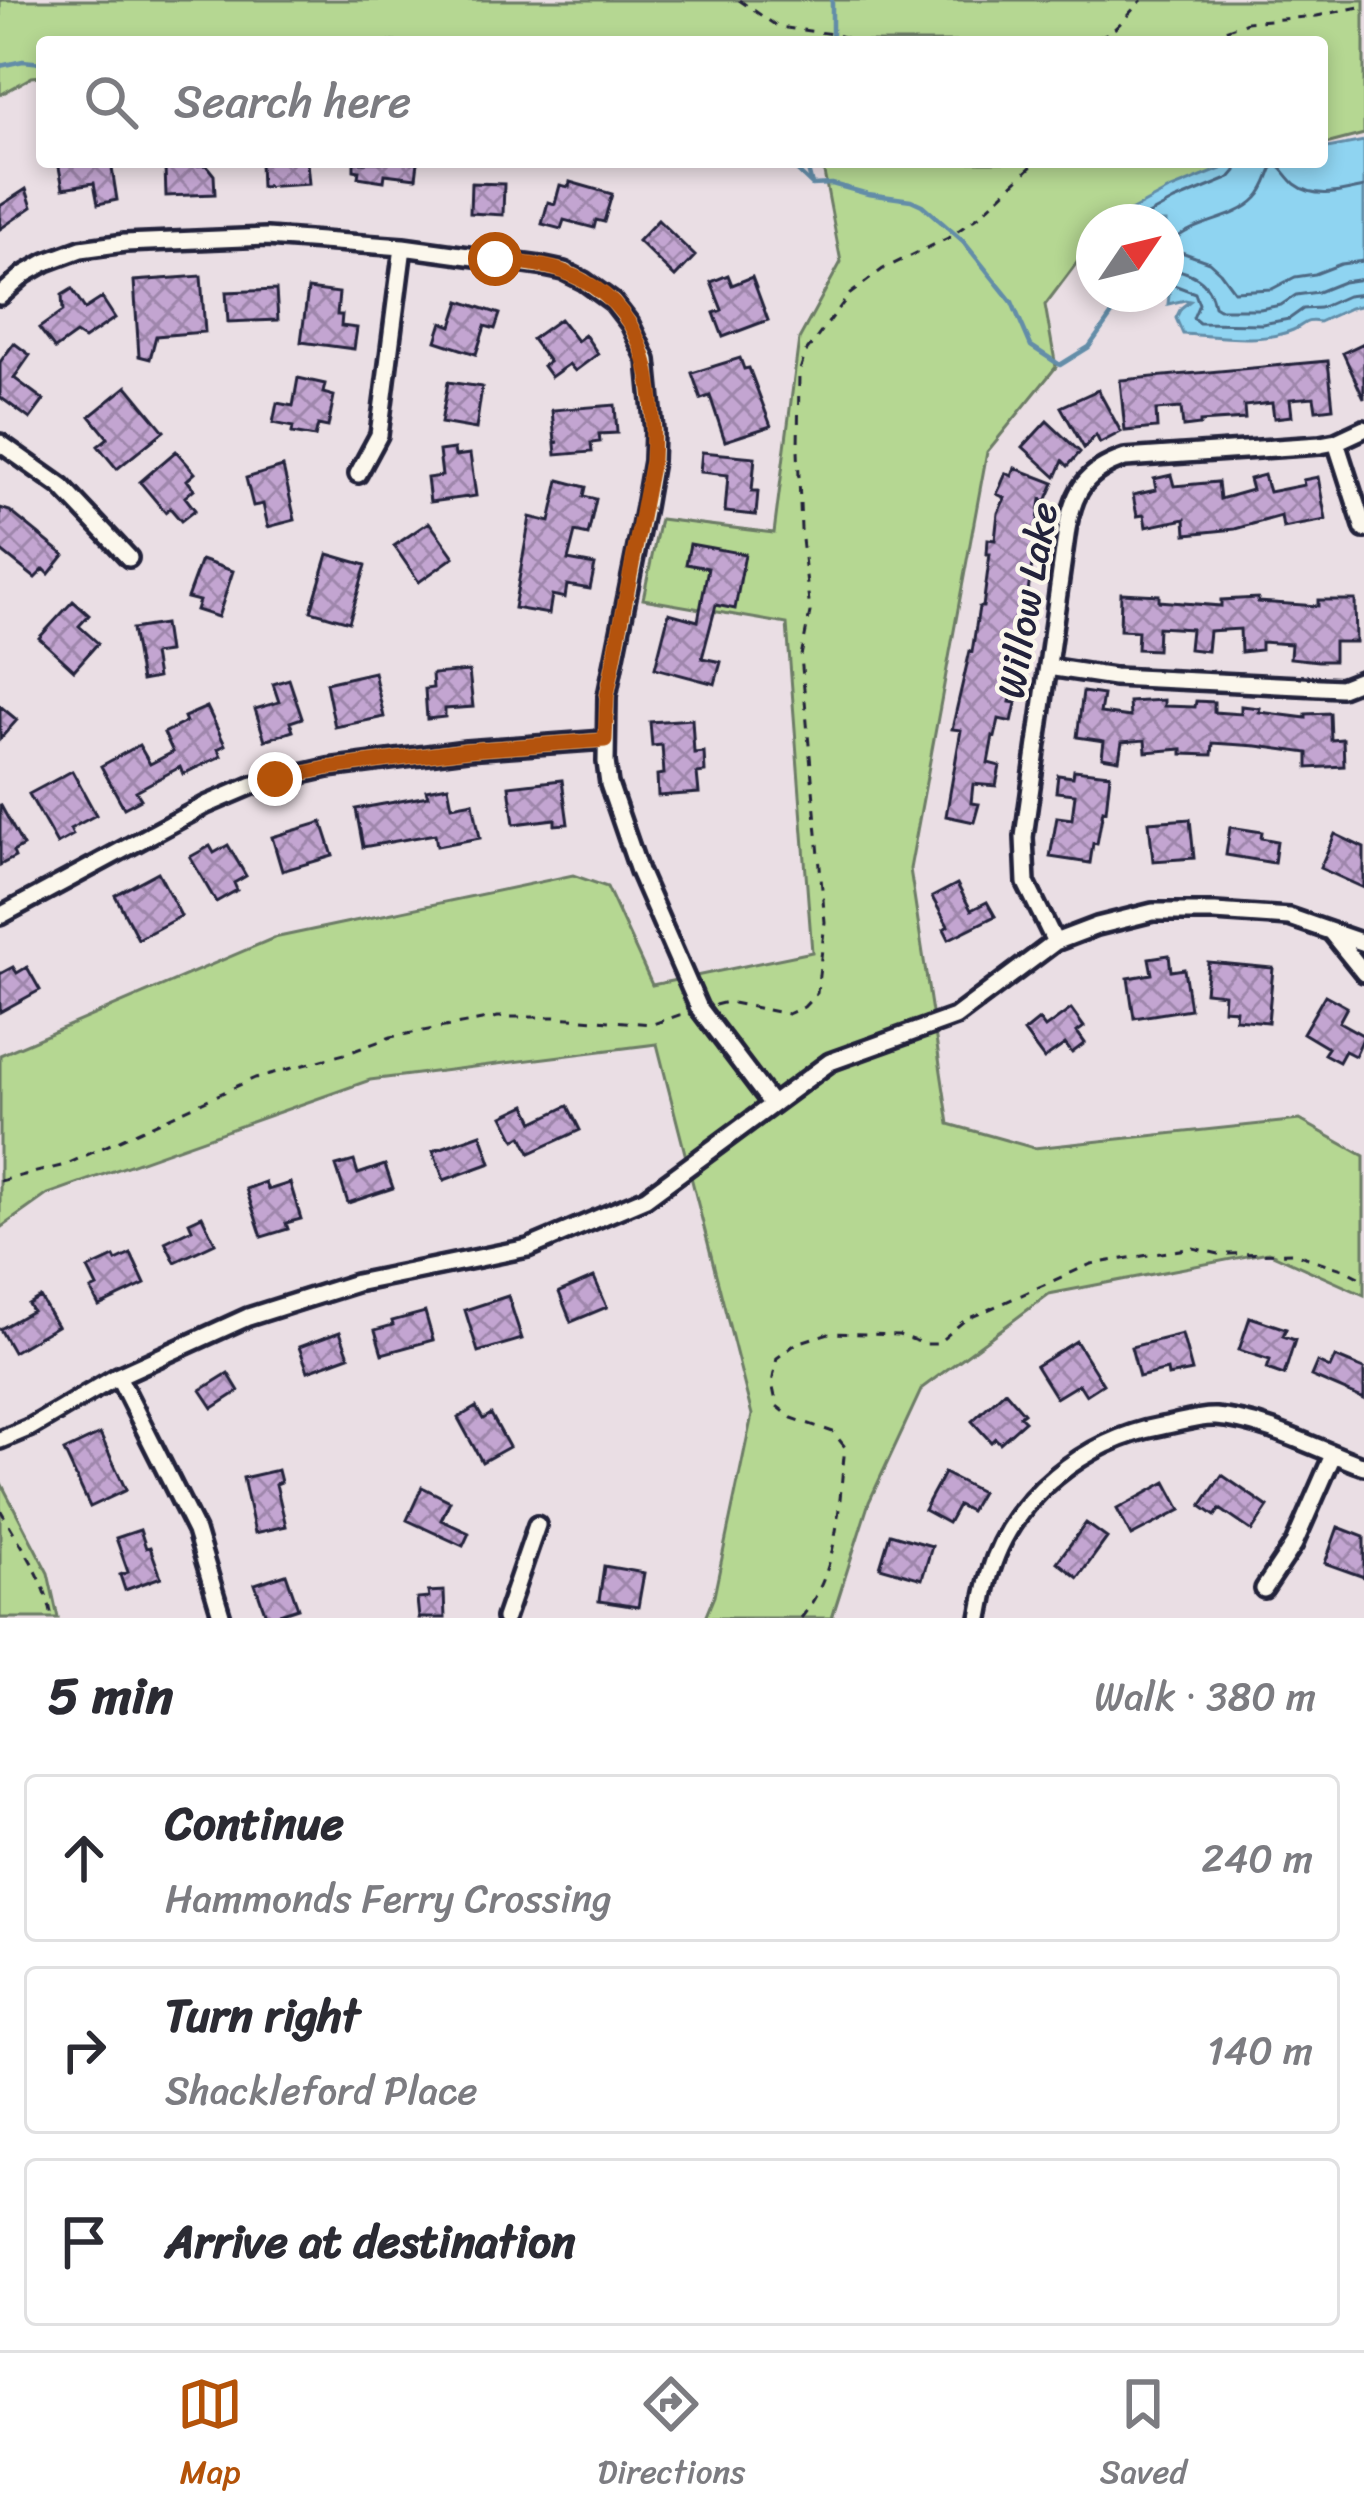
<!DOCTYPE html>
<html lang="en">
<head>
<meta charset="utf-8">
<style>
  :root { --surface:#fff; --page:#f7f7f7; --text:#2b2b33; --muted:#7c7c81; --line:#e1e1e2; --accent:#b45309 }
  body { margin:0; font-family:Sriracha,sans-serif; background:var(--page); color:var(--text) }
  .compass { position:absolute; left:1076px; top:204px; width:108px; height:108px; border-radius:50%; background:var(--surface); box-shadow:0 6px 18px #0003; rotate:55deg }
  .stop { position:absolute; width:36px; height:36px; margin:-27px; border:9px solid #b45309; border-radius:50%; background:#fff }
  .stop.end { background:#b45309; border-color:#fff; box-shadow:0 3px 12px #0008 }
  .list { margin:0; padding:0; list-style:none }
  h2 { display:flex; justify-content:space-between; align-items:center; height:156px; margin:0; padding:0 48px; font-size:51px }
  h2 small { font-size:39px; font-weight:400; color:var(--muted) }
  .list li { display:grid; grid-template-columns:78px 1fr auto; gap:36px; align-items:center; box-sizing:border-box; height:168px; margin:0 24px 24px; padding:0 24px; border:3px solid var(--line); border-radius:12px }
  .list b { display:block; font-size:45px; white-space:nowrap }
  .list p { margin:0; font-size:39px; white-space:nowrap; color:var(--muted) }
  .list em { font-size:39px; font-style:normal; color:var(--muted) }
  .icon { flex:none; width:66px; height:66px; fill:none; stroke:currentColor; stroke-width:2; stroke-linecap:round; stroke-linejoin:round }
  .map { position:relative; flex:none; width:1364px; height:1618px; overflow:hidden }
  .search { position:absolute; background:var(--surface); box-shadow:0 6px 18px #0003; left:36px; right:36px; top:36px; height:132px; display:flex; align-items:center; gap:30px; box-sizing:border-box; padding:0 42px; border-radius:12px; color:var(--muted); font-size:45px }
  .sheet { height:732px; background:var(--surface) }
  nav { display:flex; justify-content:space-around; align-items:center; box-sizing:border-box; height:168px; border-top:3px solid var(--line); background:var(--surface); font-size:33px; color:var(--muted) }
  nav a { display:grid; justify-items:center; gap:6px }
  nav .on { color:var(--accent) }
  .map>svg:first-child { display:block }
</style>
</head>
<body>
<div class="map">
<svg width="1364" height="1618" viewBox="0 0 1364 1618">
  <defs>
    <pattern id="building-cross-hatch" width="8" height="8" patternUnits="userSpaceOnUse" patternTransform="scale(3)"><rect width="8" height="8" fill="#c3a5d1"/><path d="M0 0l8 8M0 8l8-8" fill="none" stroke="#9e86ab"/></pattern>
  </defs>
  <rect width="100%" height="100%" fill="#eadee4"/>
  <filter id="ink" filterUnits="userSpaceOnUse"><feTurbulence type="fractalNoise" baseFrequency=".00833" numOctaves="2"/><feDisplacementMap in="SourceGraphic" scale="24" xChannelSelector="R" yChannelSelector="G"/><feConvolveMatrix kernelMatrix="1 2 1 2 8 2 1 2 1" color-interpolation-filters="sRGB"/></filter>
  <g filter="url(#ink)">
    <path fill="#b5d792" stroke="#6c7c66" stroke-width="3" d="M0,0H1364V134L1322,145V42H42V76L32,77L0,95Z
      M822,162H1234L1121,222H1094V240L1045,305L1056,367L987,452L910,869L949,1124L1034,1148L1300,1120L1364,1156V1295L1268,1252L1049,1294L922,1388L869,1502L832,1618H705L714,1596L752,1415L657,1044L370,1080L48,1194L0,1228V1055L274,938L573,875L607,887L652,985L812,952L787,624L643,599L660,519L774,533L799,339L841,262Z
      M0,1481L48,1573L58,1618H0Z"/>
    <path fill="#8fd4f1" stroke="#638da8" stroke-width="3" d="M1364,141V305L1350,308L1319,322C1304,319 1305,325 1293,330C1261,344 1216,336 1183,334L1176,318L1181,308L1190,301L1185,300L1168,304L1172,269L1166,260V222H1110L1169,190L1238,162H1322V149Z"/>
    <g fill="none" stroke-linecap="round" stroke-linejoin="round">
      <path stroke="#4e6984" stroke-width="3" d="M1364,187C1341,192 1316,200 1295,184C1287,177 1283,168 1275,163C1269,174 1267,188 1257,198C1234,222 1192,220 1170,244L1173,249L1209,262L1220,272L1234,291L1272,289L1295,277L1315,274L1341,264L1364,261
        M1135,222L1174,201L1230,178L1236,171L1237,162
        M1166,267C1191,272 1210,279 1214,306L1219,309H1260L1281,305L1296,295L1318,292L1343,282L1364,279
        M1166,282L1195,293L1199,304L1193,318L1199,323L1262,324L1289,319L1303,309L1320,308L1347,296L1364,294"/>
      <path stroke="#638da8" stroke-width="4.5" d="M832,42V0
        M0,66L23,61L42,63
        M788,162L812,185L832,184L868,194L911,200L922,205L963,241L1012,302L1031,346L1060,365L1089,347L1113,313L1100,294
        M806,162L812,185
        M1094,285V286"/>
    </g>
    <path fill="url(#building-cross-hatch)" stroke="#22223b" stroke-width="3" d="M58,162H111L117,200L98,204L94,183L63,188Z
      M260,162H307L309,184L261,187Z
      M354,162H418L416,178L385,174L384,181L358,177L359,171L354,170Z
      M206,165L214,175L215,194L166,196L165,167Z
      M570,182L612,194L604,222L596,220L594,228L564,220L561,229L542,224L548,202L555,204L560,185L569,187Z
      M471,183L504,184L503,215L470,213Z
      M26,189L32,207L0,229V206Z
      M658,220L695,256L675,277L638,241Z
      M728,275L732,285L752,277L768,320L723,337L714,313L722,310L711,282Z
      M201,276L205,332L156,336L150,359L139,356L134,281Z
      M72,289L85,309L102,298L115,318L84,339L76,334L55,349L39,328L63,311L62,295Z
      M308,289L339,293L337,315H342L341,326L357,328L354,349L301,342Z
      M276,290L278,320L228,322L226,292Z
      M460,301L500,314L495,329L485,326L476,354L436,341L442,322L452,326Z
      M560,319L577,341L585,335L598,354L575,371L569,364L551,377L543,366L549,362L532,339Z
      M14,343L30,355L14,378L44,400L30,419L0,397V362Z
      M1364,343V399L1343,353Z
      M740,358L744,369L749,368L771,426L725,441L710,396L701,399L692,373Z
      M1328,361L1333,408L1316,410L1314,397L1290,399L1292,416L1274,418L1272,403L1244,406L1245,419L1200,422V425L1183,427L1181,408L1156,410L1157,428L1125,431L1120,380Z
      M298,378L325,384L323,393L334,396L328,427L318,425L315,437L292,433L293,427L273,423L277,403L293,406Z
      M448,382L482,387L476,429L441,423Z
      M127,386L164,431L117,469L98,446L108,438L90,416Z
      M1098,390L1121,432L1100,443L1096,435L1084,448L1061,407Z
      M615,405L617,433L599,434L600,442L591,443L592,452L556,455L555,443L559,442H555L552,410Z
      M1047,421L1080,452L1068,466L1063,461L1056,477L1023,447Z
      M454,449L455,456L470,454L476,496L430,502L427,478L442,476L439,451Z
      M176,451L195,473L187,480L194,489L185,497L195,510L181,521L170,508L165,512L140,482Z
      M702,452L755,457L752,491H758L756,515L725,512L728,475L700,472Z
      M283,467L295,520L268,527L263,504L253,506L246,478Z
      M1015,468L1054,483L1046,501L1041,499L1025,614H1027L1025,632L1015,631L1011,663L1020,665L1010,702L1016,703L1012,722L999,719L995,737L993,736L988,763L1000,766L996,786L973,784L971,803L979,804L974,822L946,816L961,730L952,729L970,651L972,652L979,607H983L990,554H987L988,539L995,540L998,513L1005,498L997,494L1006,473L1012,476Z
      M1171,475L1174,486L1218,482L1220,499L1252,490L1249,479L1264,475L1269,492L1304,485L1303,480L1318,477L1326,520L1283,528L1281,516L1235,529L1186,534L1185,519L1146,527L1144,515L1137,516L1133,495L1156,490L1154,479Z
      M559,480L586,487L584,496L596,499L588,535L575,532L568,560L595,565L590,589L567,585L565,598L552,595L549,614L514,608L530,517L550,522Z
      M0,508L10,511L64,555L49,574L44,569L35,578L0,550Z
      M429,522L454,557L419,582L394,546Z
      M690,544L745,554L735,609L716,605L702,658L721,662L715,684L655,668L669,613L698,621L708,568L686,564Z
      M328,554L366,565L349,622L311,611Z
      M201,560L233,571L218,617L196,610L199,601L187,598Z
      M1121,593L1159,595V601L1221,606V600L1258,598V602L1318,606V600H1355L1356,642H1334V661H1318L1290,658L1291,644L1261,642V650L1241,652L1240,629L1209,631L1207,651L1189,649L1191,629L1158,627L1157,650L1137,649L1138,631L1120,630Z
      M73,601L89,615L79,626L98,643L74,670L39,638Z
      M164,624L168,652L153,654L157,678L141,681L132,629Z
      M469,671L473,707L445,709V717L427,719L425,689L433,688L432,674Z
      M374,672L384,717L335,727L326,683Z
      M289,679L302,718L290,722L293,731L265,740L255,709L279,702L273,684Z
      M1083,692L1103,695L1100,713L1130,717L1129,702L1164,700V706L1195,707L1196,701L1214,702V712L1241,714V706L1260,708L1259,712L1306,718V714L1330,713L1331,740L1343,739L1344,766L1308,768V753L1257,746L1213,743L1212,755L1182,754V749L1146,752L1145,740L1122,742L1119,760L1102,757L1104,741L1077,737Z
      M0,706L17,720L0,739Z
      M207,707L225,745L218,749L221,756L183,774L180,767L136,791L141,799L124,808L101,766L139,745L150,764L173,752L164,733L186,722L184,717Z
      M692,719L694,753L704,752L705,772L697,773L699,793L658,796L657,775L664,774L662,745L652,746L650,722Z
      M1074,770L1110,774L1106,811L1103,810L1097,844L1093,843L1090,863L1050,857L1057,817L1072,819L1075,794L1056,792L1058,775L1073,777Z
      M72,771L96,815L70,829L73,835L57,844L29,794Z
      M562,780L568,824L555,825V819L514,824L509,786Z
      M448,786L452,806L473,802L480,838L437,846L435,834L363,847L356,809L428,796L426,790Z
      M0,804L23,846L13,852L15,857L0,865Z
      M1190,819L1194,858L1153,861L1149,822Z
      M322,822L333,856L282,871L272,837Z
      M1230,827L1262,832L1261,838L1277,841L1274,863L1226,855Z
      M1335,834L1364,848V888L1320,868Z
      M228,845L246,876L234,883L237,890L216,902L190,857L210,846L214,853Z
      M158,872L181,916L138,939L115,895Z
      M957,884L971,910L987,902L995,916L949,939L944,929L948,926L932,897Z
      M1169,955L1171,971L1184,969L1190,1009L1134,1018L1128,978L1152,974L1149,958Z
      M1208,962L1273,968L1268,1022L1235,1019L1236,1010L1223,1009L1224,994L1205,992Z
      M13,967L17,973L27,967L40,990L0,1012V974Z
      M1325,995L1347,1007L1339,1022L1364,1036L1355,1056L1345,1051L1339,1062L1324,1054L1328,1048L1303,1033Z
      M1071,1009L1084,1027L1077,1032L1085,1043L1072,1053L1065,1044L1044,1059L1024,1032L1039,1020L1045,1028Z
      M526,1105L534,1122L568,1106L580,1130L530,1153L522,1136L515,1140L503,1116Z
      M481,1134L491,1163L444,1180L433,1151Z
      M354,1161L358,1174L385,1165L393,1188L348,1203L336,1166Z
      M265,1182L268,1190L290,1183L301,1219L286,1223L288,1229L262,1237L246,1189Z
      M202,1216L215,1243L175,1262L165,1242L192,1229L189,1222Z
      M131,1254L145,1284L99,1306L91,1290L97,1287L88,1269L114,1257L116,1261Z
      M594,1277L607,1307L571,1322L559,1292Z
      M508,1296L522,1339L478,1352L465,1310Z
      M40,1297L57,1326L13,1352L0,1329L32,1311L28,1304Z
      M425,1312L433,1340L382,1354L375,1330L393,1325L392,1321Z
      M1250,1317L1286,1329L1283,1336L1295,1340L1284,1375L1267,1369L1270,1360L1239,1350Z
      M340,1332L349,1356L308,1371L299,1347Z
      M1182,1334L1192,1371L1168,1376L1167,1370L1139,1377L1131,1347Z
      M1076,1341L1103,1384L1086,1395L1079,1384L1056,1398L1036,1366Z
      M1335,1357L1364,1369V1399L1311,1376L1317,1362L1330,1368Z
      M228,1373L239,1391L213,1408L201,1390Z
      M1005,1391L1024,1413L1020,1416L1025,1421L1000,1443L995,1438L991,1442L972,1421Z
      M476,1407L483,1419L491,1414L509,1447L482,1462L458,1418Z
      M100,1434L126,1490L90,1507L64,1451Z
      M278,1470L281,1482L276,1484L286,1526L255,1533L243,1478Z
      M944,1473L981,1492L970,1511L958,1505L948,1523L924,1510Z
      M1222,1475L1268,1507L1252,1531L1220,1509L1215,1516L1201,1506Z
      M1166,1482L1181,1510L1131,1536L1117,1509Z
      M422,1487L450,1501L441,1520L469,1533L463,1546L407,1520Z
      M1086,1523L1107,1538L1078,1578L1057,1562Z
      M1338,1527L1364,1537V1577L1325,1563Z
      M140,1530L146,1548L150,1547L161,1577L125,1590L120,1575L128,1572L116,1538Z
      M890,1534L932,1546L922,1579L880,1567Z
      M604,1566L644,1573L638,1607L599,1601Z
      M286,1574L298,1608L267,1618L255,1584Z
      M444,1591L445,1618H419L417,1599L429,1598L428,1592Z"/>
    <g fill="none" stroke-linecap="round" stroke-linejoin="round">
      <defs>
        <path id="street" d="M0,296L25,274L46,262L81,249L125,243L267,237L403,247L540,266L564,271L584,281L613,302L630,324L647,360L654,431L653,461L645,507L607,696L606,762L609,784L639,871L699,1008L771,1103
          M1336,442L1364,529
          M0,443L62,487L129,558
          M358,474L379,435L403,247
          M1048,667L1114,677L1341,688L1364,679
          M0,916L206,805L253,785L328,768L466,750L605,740
          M1331,932L1364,973
          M1055,942L1026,883L1024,837L1067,529C1074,490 1086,471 1125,458L1320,445L1336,442L1364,429
          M118,1376L196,1531L222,1618
          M0,1440L31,1427L118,1376L248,1317L356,1283L528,1248L646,1198L830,1062L955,1017L1055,942L1097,926L1153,912H1215L1289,917L1364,943
          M1264,1589L1294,1544L1333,1455
          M505,1618L537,1525
          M980,1618C983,1603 985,1588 990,1573C1012,1497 1086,1440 1162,1426C1179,1423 1199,1416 1216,1417C1267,1421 1316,1449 1364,1466"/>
      </defs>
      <use href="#street" stroke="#22223b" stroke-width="24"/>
      <path stroke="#22223b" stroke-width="3" stroke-dasharray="9 9" stroke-linecap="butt" d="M739,0L778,27L833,34L859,42
        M1081,42C1118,34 1117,25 1142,0
        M1192,42L1247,22L1317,16L1364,6
        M715,1005L727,1002L788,1014L804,1007L817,993L825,922L801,656L810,612L801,530L798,450L799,373L806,352L850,294L883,269L948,238L979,216L1036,162
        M0,1181L65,1165L255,1078L348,1053L391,1037L498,1017H555L653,1024L682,1014
        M0,1509C20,1545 45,1576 52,1618
        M801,1618C840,1570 838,1507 845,1447L833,1432L792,1418L777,1406L772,1383L777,1358L797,1343L829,1333L899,1335L925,1344H937L965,1320L1091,1264L1193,1248L1219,1254L1293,1253L1345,1270L1364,1280"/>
      <use href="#street" stroke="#fbf7ec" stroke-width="15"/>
    </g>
  </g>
  <g fill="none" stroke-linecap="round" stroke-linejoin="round" filter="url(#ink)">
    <path stroke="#b45309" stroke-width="15" d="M275,779L328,768L466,750L605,740L607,696L652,461C656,384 650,306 567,273C545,264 519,263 495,259"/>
  </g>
  <g text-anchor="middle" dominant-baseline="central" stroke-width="9" stroke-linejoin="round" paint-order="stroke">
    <g font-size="39" fill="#22223b" stroke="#fbf7ec">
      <text transform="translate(1027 600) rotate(-80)">Willow Lake</text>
    </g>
  </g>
</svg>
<svg class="compass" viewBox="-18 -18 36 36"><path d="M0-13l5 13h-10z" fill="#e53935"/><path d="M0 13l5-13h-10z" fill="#7c7c81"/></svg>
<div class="stop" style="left:495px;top:259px"></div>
<div class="stop end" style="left:275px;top:779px"></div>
<div class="search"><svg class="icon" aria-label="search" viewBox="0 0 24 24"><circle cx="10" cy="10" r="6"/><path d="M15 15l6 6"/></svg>Search here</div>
</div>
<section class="sheet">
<h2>5 min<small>Walk · 380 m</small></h2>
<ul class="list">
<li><svg class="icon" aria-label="ahead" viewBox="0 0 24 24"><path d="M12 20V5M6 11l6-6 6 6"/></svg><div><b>Continue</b><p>Hammonds Ferry Crossing</p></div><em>240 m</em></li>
<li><svg class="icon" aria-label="right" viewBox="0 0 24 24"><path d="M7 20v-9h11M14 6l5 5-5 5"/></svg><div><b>Turn right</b><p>Shackleford Place</p></div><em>140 m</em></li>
<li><svg class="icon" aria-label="arrive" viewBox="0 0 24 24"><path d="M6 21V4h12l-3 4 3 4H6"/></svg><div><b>Arrive at destination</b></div></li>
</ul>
</section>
<nav>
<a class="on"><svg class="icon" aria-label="map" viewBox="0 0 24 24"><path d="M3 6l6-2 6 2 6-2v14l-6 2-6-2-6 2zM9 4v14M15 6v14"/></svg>Map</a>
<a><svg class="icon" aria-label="directions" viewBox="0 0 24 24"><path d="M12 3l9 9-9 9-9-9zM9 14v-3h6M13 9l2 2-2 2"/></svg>Directions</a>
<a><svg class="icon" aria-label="saved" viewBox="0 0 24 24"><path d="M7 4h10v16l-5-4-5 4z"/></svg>Saved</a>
</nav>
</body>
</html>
